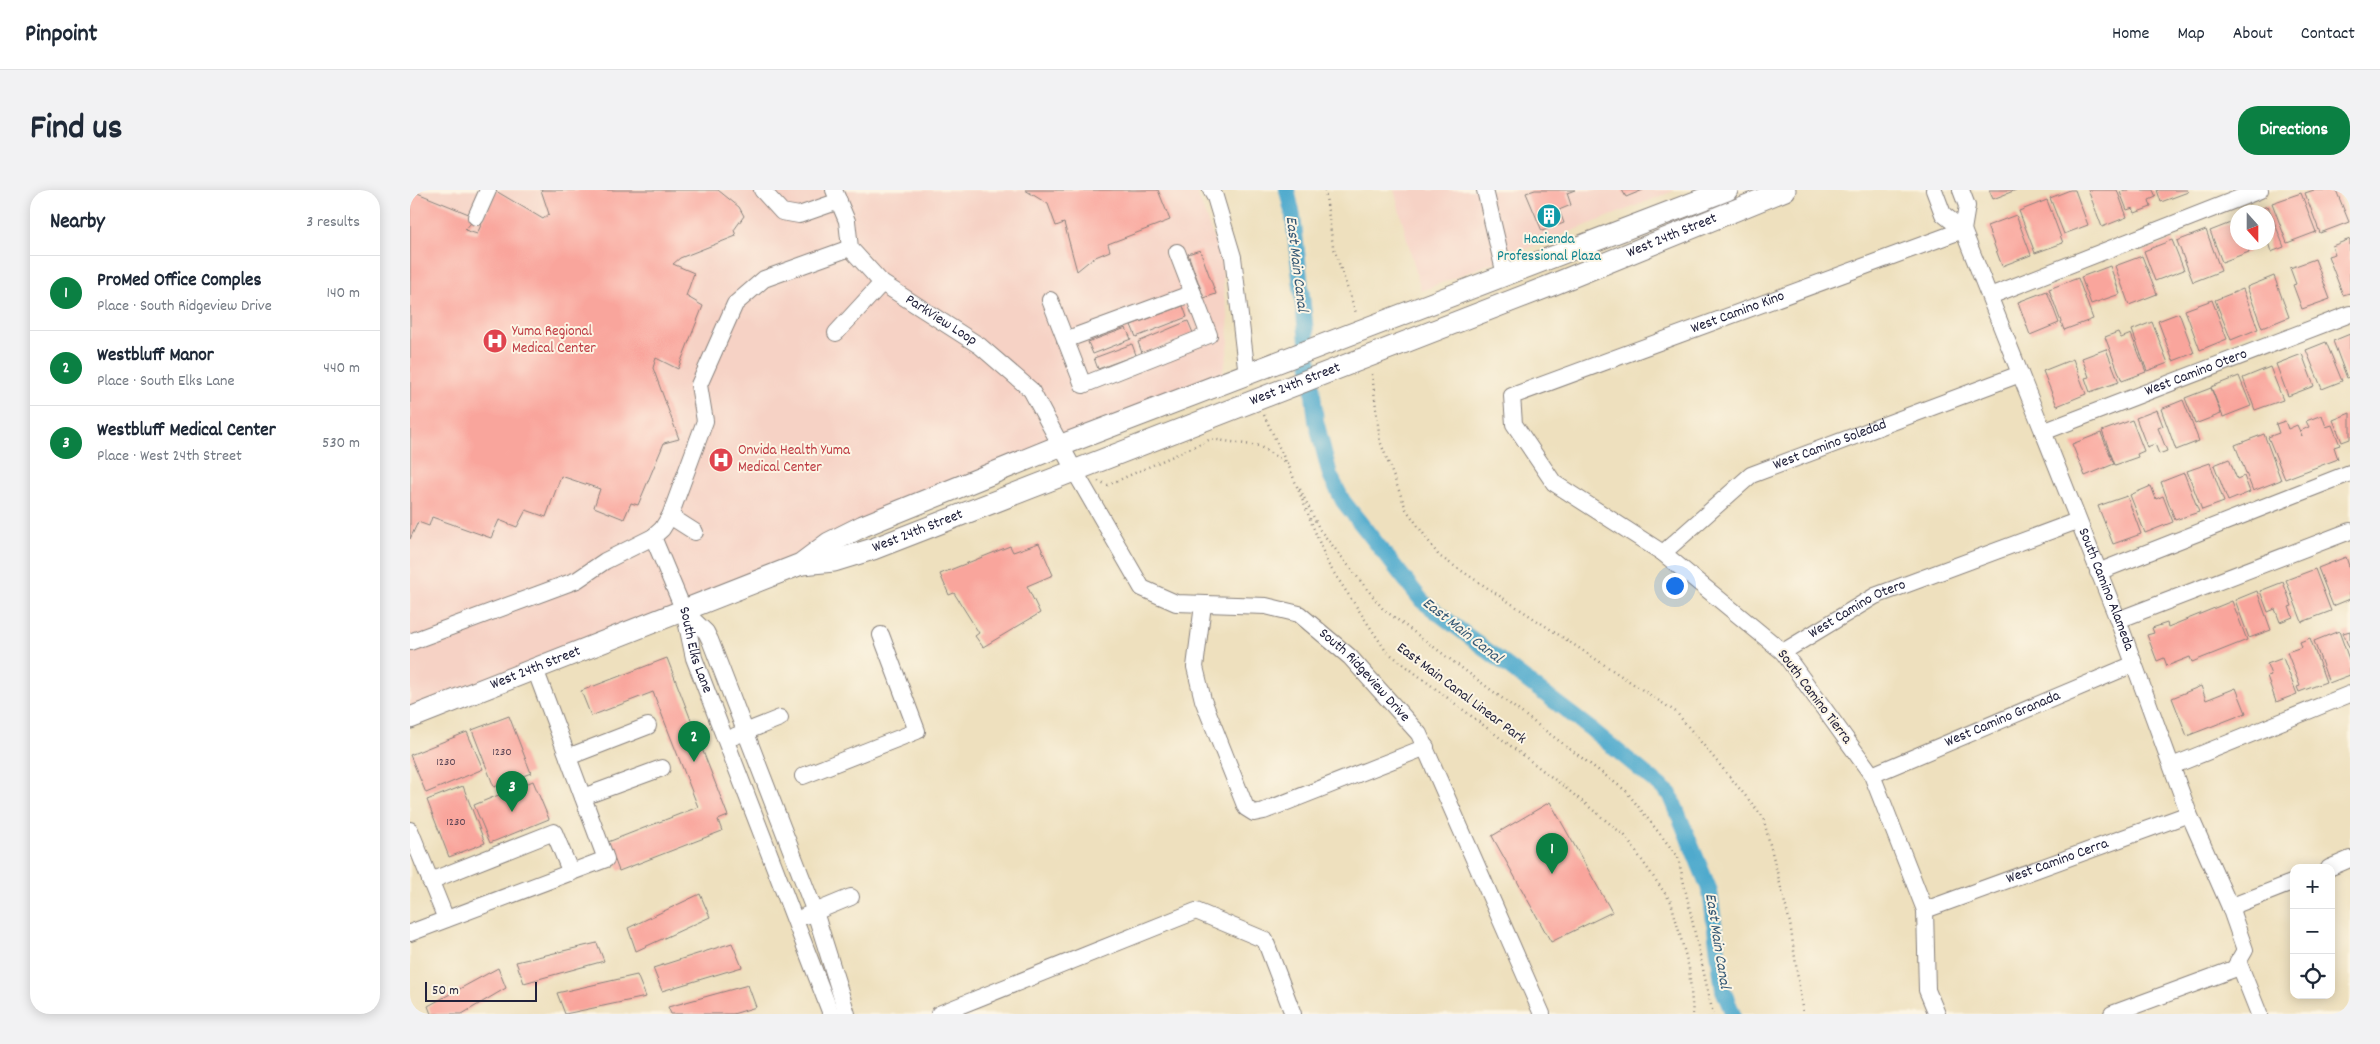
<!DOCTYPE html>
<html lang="en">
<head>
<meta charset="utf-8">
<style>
  :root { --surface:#fff; --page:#f2f2f3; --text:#1f2937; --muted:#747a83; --line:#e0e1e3; --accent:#0b8043 }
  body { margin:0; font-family:Dekko,sans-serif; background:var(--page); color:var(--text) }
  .controls { position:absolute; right:15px; bottom:15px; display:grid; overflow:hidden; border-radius:10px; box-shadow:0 2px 12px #0003 }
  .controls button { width:45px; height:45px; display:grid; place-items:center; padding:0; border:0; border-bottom:1px solid var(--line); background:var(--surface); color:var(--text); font:25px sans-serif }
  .compass { position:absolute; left:1820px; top:15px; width:45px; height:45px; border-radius:50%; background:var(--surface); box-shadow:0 2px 12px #0003; rotate:159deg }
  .scale { position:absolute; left:15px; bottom:12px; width:112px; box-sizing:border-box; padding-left:5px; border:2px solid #22223b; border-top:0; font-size:14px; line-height:18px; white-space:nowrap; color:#22223b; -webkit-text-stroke:4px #fcf5e5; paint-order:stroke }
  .you { position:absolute; left:1264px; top:395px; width:18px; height:18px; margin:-12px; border:4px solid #fff; border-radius:50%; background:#1a73e8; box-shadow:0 0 0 8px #1a73e833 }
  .badge { display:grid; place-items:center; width:32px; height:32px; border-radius:50%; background:var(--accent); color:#fff; font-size:16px; font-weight:700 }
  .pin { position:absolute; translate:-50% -41px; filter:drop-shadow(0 1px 2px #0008) }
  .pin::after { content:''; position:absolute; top:26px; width:18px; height:15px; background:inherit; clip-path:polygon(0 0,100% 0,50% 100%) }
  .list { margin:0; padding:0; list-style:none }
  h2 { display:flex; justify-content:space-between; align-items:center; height:65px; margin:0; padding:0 20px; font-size:21px }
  h2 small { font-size:16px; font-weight:400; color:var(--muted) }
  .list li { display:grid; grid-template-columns:32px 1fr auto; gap:15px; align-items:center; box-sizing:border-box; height:75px; padding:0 20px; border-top:1px solid var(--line) }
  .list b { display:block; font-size:19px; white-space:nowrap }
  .list p { margin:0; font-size:16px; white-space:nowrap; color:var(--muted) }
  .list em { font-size:16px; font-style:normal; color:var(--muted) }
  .icon { flex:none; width:28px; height:28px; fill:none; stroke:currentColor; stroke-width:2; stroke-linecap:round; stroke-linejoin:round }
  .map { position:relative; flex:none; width:1940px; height:824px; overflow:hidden; border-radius:20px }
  header { display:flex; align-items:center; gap:30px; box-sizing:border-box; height:70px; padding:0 25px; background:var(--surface); border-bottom:1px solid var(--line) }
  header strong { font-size:24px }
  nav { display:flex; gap:28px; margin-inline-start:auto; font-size:18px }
  .intro { display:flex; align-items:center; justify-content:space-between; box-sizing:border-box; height:120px; padding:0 30px }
  h1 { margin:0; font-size:35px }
  .button { padding:12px 22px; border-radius:20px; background:var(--accent); color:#fff; font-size:18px; font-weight:700 }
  main { display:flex; gap:30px; padding:0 30px }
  aside { flex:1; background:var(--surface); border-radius:20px; box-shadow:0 2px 12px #0003 }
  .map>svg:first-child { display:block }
</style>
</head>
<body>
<header>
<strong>Pinpoint</strong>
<nav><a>Home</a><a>Map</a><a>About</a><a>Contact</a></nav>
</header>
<div class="intro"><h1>Find us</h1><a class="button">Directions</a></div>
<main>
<aside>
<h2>Nearby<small>3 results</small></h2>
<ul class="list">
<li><span class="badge">1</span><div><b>ProMed Office Comples</b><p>Place · South Ridgeview Drive</p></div><em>140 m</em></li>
<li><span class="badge">2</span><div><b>Westbluff Manor</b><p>Place · South Elks Lane</p></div><em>440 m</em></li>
<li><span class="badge">3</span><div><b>Westbluff Medical Center</b><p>Place · West 24th Street</p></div><em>530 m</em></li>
</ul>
</aside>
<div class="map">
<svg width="1940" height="824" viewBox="0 0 1940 824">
  <rect width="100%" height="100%" fill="#fcf5e5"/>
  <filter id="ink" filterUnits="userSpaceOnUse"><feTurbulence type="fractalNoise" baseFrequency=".02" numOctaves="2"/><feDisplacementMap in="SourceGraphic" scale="10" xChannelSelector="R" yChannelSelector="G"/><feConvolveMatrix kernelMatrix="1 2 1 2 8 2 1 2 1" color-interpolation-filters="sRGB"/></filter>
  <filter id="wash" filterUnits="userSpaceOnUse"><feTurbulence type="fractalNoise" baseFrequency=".0096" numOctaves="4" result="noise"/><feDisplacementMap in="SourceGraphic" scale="20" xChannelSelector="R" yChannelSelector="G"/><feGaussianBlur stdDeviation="1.12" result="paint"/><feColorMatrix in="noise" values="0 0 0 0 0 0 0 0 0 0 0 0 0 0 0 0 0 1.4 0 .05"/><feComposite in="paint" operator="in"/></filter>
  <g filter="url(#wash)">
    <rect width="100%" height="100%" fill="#eee0be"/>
    <path fill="#f6d2c5" d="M0,0H786L812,71L814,107L818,125L819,153L816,170L809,195L0,528Z
      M984,0H1266L1011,101Z"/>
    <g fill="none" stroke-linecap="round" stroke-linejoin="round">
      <path stroke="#4faacd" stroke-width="16" d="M877,0L883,26L906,231L920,285L933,311L1012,411L1182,540L1260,604L1300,701L1313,800L1323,824"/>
    </g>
    <g id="blocks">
      <path fill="#f9a59c" d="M0,0L66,27L55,40L67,44L86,1L133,29L139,24L131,0H308L329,17L334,26L324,40L326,46L270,68L263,74L284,83L276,106L293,116L268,179L246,168L243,178L269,249L254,253L228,315L221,313L214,329L184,317L190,299L151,286L136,327L116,320L107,337L89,330L81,348L22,327L19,336L8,332L0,349Z
        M615,0H748L760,30L698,54L700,61L683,68L667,81L654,33L646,36L638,14Z
        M1125,0H1165L1157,3L1161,15L1149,20L1154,33L1132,41L1116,3Z
        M1212,0H1233L1216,7Z
        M1579,0H1606L1583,9Z
        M1660,0H1665L1678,35L1654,44L1640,8Z
        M1678,0H1707L1717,27L1692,37Z
        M1715,0H1743L1746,7L1739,10L1741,17L1725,23L1723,18L1717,20L1710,2Z
        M1747,0H1777L1778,2L1751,12Z
        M1904,0H1926L1939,32L1910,43L1895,3Z
        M1891,3L1906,42L1877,53L1862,13Z
        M1637,10L1653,53L1625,63L1609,21Z
        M1858,16L1874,57L1861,62L1858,52V22H1841Z
        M1606,25L1621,65L1592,76L1577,36Z
        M1828,30V52H1836L1839,62L1812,72L1800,41Z
        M1796,40L1811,81L1783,92L1767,51Z
        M1940,49V103L1933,105L1918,66L1925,64L1922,56Z
        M1762,50L1774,80L1745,91L1734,61Z
        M790,60L806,104L794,108L778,64Z
        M1732,66L1747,104L1719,115L1705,76Z
        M1905,69L1920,109L1892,119L1883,95L1886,94L1880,78Z
        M1700,76L1710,104L1681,114L1671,87Z
        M1864,86L1879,127L1852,138L1837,97Z
        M1668,88L1683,129L1654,140L1639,99Z
        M1833,99L1848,139L1821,150L1805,110Z
        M1637,101L1649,133L1620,145L1608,112Z
        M1802,110L1817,149L1790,160L1775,120Z
        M773,116L777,127L726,147L721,135Z
        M1769,123L1784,163L1763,171L1748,131Z
        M778,131L783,143L732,163L728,152Z
        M1742,132L1758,173L1737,181L1722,140Z
        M716,138L721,149L683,164L678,152Z
        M1708,142L1711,148L1721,144L1736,182L1712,191L1695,147Z
        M1940,144V187L1937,188L1923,151Z
        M1916,152L1932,191L1912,199L1896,160Z
        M722,154L726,165L688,179L684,168Z
        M1696,159L1709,192L1680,202L1675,188L1679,187L1672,168Z
        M1892,164L1904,196L1878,206L1866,174Z
        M1663,169L1676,204L1647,216L1633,181Z
        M1860,177L1873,210L1845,220L1833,188Z
        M1829,186L1841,216L1813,227L1801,197Z
        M1801,198L1811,224L1785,234L1775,208Z
        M1773,210L1789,251L1766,260L1751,219Z
        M1747,220L1753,236L1748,238L1757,261L1749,264L1745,254L1737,257L1726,228Z
        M1940,223V249L1932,252L1923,230Z
        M1912,225L1916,237L1922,235L1930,255L1924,257L1928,269L1875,289L1858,247L1869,243L1866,234L1875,231L1878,239L1887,235L1892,246L1890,241L1899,237L1896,231Z
        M1722,230L1734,261L1727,264L1728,267L1705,275L1692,241Z
        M1691,243L1704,274L1675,286L1662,254Z
        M1854,244L1871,290L1843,301L1825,255Z
        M1819,269L1827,289L1834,286L1840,302L1818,311L1804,275Z
        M1800,273L1814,312L1792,320L1777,281Z
        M1774,283L1789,322L1765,330L1751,292Z
        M1741,296L1746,309L1753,306L1763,332L1735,343L1720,305Z
        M1717,306L1731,344L1703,354L1688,316Z
        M629,353L643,385L617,396L630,423L573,457L565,446L569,443L544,403L539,405L530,384L600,356L603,362Z
        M1936,367L1940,379V409L1923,416L1908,378Z
        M1905,379L1921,421L1892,432L1876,390Z
        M1873,392L1882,416L1879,417L1883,427L1870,432L1865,419L1858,422L1850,401Z
        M1847,401L1861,440L1839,448L1825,410Z
        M1822,411L1837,450L1782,472L1780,467L1757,476L1754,468L1747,471L1737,445L1744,443L1742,438L1757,433L1758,437Z
        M1929,441L1940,472V485L1919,493L1904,451Z
        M1940,441V460L1933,443Z
        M1900,448L1916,492L1889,502L1887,497L1890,496L1877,462L1892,457L1890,452Z
        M257,468L318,626L308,630L312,641L209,681L198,652L288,617L243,502L181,526L171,501Z
        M1873,468L1887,504L1866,512L1857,486L1861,485L1857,474Z
        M1791,496L1796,510L1826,498L1836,523L1777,546L1762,508Z
        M99,526L121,583L84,597L62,540Z
        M57,542L73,579L16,603L0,565Z
        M123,591L139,629L80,653L64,615Z
        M53,596L75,653L39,667L17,610Z
        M1140,612L1202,722L1141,752L1082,646Z
        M290,704L300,727L226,761L218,738Z
        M187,753L194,771L114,793L106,772Z
        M322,753L332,777L252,801L243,778Z
        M88,778L96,798L52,824H21L18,816Z
        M227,785L236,807L155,824L147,803Z
        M338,795L346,817L323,824H261L258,817Z"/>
    </g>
  </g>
  <g filter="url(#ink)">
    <use href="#blocks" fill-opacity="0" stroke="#88817c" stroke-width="1"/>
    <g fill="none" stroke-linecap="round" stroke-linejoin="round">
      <defs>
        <g id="minor">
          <path d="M352,0L372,22L389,25L429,11"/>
          <path id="s1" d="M424,0L437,31L440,58L472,93L570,156L621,200L664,280L732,398L766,413L856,416L889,424L940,467L1009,544L1132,824"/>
          <path d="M801,0L805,7L823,67L837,185"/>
          <path d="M1075,0L1095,85"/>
          <path id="s2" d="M1524,0L1533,24L1553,40L1708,430L1779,624L1820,717L1835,760L1824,779L1702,824"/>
          <path d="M1551,0L1557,16L1553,40"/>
          <path d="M66,27L78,0"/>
          <path d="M1580,106L1850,0"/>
          <path d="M640,110L673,195L799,145L767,62"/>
          <path d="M426,143L472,93"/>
          <path d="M655,150L783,103"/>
          <path id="s3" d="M1633,242L1940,124"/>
          <path d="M260,326L285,342"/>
          <path id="s4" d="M243,347L274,421L284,468L421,824"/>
          <path id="s5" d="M1253,363L1341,285L1610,184"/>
          <path d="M1688,382L1940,283"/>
          <path d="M793,415L785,477L793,510L836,618L844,623L854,621L1016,557"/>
          <path d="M274,421L296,442L300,450L405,722L437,824"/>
          <path d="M1708,430L1940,341"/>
          <path d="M0,452L167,390L195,371L243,347L252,339L260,326L295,231L289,195L325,114L354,89L440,58"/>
          <path id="s6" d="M1373,462L1465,406L1667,331"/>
          <path d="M325,546L370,528"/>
          <path d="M158,567L238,536"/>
          <path d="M1762,576L1940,504"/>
          <path id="s7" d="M1462,585L1724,474"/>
          <path d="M393,586L507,541L471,445"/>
          <path d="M173,607L252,578"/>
          <path d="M0,640L36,729"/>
          <path d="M1919,678L1940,669"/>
          <path d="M20,691L144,642L161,683"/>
          <path d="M1820,717L1884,692"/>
          <path id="s8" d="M1515,720L1779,624"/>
          <path d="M395,726L441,707"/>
          <path d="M0,743L196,669L125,479"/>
          <path d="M1828,771L1849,824"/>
          <path d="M529,824L786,721L855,750L883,824"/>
          <path id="s9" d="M1527,824L1517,800L1515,720L1462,585L1373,462L1253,363L1144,293L1104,234L1102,206L1553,40"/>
        </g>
        <g id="major">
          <path id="s10" d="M392,374L424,371L463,359L1142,95L1375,0"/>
          <path id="s11" d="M0,528L391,374L419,353L453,336L652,255L1317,0"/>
        </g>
      </defs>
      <use href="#minor" stroke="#88817c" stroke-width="18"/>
      <use href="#major" stroke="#88817c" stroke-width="23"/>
      <path stroke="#88817c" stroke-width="2.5" stroke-dasharray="1 4" stroke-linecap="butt" d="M915,0L923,56L946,123
        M962,184L970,251L996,319L1029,366L1266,522L1353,627L1380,733L1393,824
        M854,225L876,272
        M688,291L698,295L801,249L849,256L878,274L918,374L976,461L1152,595L1215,646L1261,712L1279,778L1283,824
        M890,299L910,340L973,419L1216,601L1268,667L1303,824"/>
      <use href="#minor" stroke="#fff" stroke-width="16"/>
      <use href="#major" stroke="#fff" stroke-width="21"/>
    </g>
  </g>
  <defs>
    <symbol id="building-disc" viewBox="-11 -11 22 22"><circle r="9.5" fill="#0f9aa8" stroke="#fcf5e5"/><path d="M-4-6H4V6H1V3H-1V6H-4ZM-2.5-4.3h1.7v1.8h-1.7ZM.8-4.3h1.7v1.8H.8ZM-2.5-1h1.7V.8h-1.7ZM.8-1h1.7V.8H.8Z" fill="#fff"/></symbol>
    <symbol id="hospital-disc" viewBox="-11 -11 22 22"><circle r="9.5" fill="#e0444e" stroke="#fcf5e5"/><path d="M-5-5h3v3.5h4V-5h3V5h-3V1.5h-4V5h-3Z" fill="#fff"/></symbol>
  </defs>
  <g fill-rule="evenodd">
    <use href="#building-disc" x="1125" y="12" width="28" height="28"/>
    <use href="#hospital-disc" x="71" y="137" width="28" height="28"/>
    <use href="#hospital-disc" x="297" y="256" width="28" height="28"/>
  </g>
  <g text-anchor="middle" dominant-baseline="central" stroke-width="4" stroke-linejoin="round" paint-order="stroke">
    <g font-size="12" fill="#584353">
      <text x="92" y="562">1230</text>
      <text x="36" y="572">1230</text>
      <text x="46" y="632">1230</text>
    </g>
    <g font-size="15" fill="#22223b" stroke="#fcf5e5">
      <text stroke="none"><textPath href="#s10" startOffset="931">West 24th Street</textPath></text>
      <text stroke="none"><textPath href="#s9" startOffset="1028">West Camino Kino</textPath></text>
      <text stroke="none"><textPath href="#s1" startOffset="178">ParkView Loop</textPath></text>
      <text stroke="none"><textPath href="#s3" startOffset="164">West Camino Otero</textPath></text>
      <text stroke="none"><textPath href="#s10" startOffset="526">West 24th Street</textPath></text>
      <text stroke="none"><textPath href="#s5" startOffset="202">West Camino Soledad</textPath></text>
      <text stroke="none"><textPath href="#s10" startOffset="121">West 24th Street</textPath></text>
      <text stroke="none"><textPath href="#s2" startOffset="438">South Camino Alameda</textPath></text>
      <text stroke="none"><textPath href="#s6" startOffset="86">West Camino Otero</textPath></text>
      <text stroke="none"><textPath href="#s4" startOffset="121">South Elks Lane</textPath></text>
      <text stroke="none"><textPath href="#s11" startOffset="135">West 24th Street</textPath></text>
      <text stroke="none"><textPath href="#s1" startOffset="770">South Ridgeview Drive</textPath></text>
      <text transform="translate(1051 504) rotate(37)">East Main Canal Linear Park</text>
      <text transform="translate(1404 507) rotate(53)">South Camino Tierra</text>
      <text stroke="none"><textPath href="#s7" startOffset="142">West Camino Granada</textPath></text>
      <text stroke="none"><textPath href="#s8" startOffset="141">West Camino Cerra</textPath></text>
    </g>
    <g font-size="15" fill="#0d838f" stroke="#fcf5e5">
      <text x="1139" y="50">Hacienda<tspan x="1139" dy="17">Professional Plaza</tspan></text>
    </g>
    <g font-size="15" fill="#be3a42" stroke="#fcf5e5" text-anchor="start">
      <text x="102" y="142">Yuma Regional<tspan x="102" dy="17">Medical Center</tspan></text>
      <text x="328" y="261">Onvida Health Yuma<tspan x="328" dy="17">Medical Center</tspan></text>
    </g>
    <g font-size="16" font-style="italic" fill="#345875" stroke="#fcf5e5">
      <text transform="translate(886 74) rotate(83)">East Main Canal</text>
      <text transform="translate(1052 441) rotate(38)">East Main Canal</text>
      <text transform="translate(1307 751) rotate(81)">East Main Canal</text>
    </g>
  </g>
</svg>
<div class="controls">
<button>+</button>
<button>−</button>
<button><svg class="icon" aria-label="locate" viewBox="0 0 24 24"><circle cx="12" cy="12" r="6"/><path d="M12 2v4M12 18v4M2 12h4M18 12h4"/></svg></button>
</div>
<svg class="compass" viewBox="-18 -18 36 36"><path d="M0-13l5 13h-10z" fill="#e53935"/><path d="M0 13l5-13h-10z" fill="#747a83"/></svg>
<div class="scale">50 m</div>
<div class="you"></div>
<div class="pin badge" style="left:1142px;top:684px">1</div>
<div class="pin badge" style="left:284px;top:572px">2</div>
<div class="pin badge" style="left:102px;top:622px">3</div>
</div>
</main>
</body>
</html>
